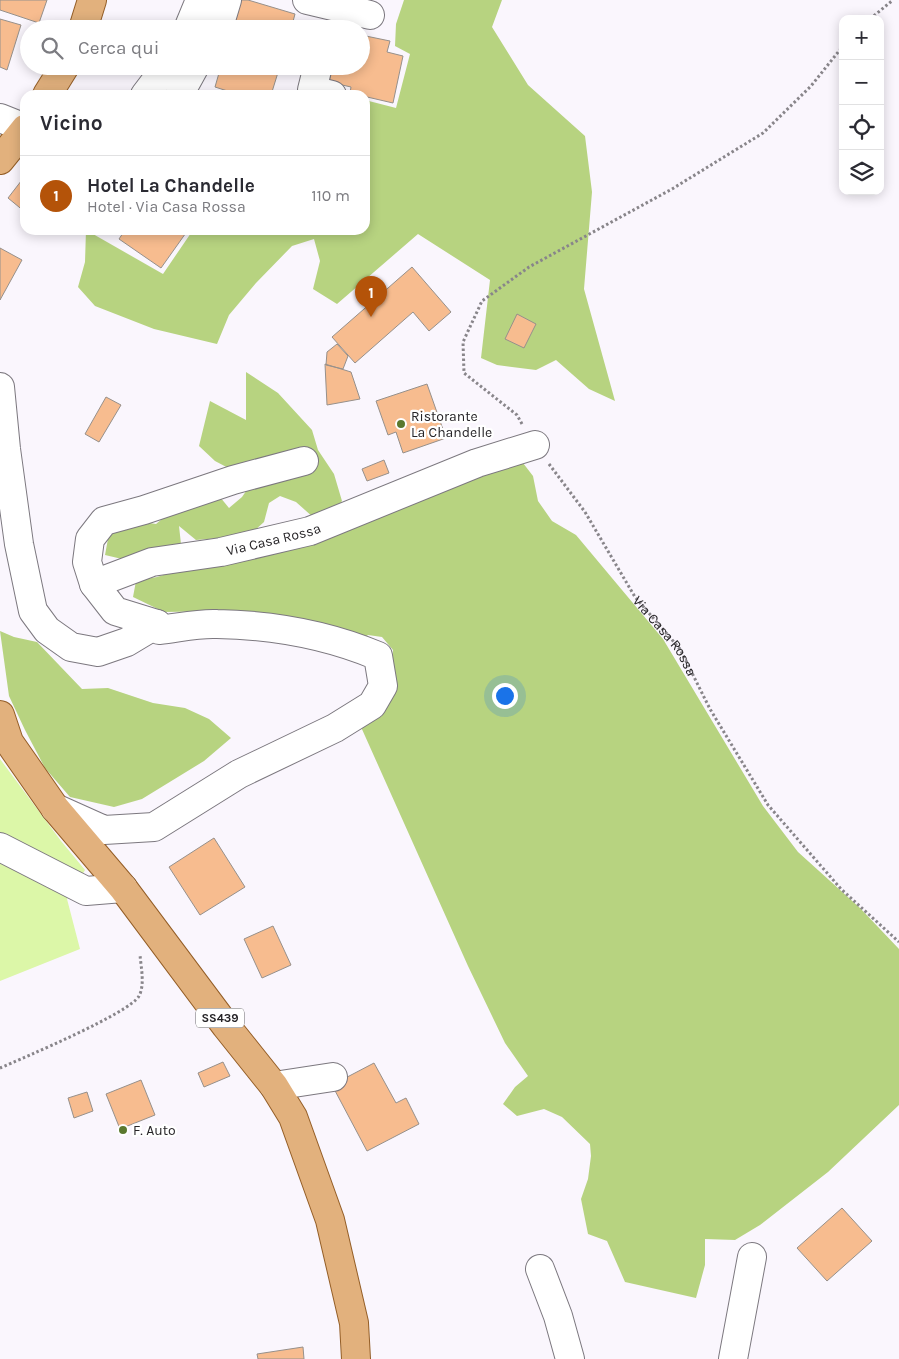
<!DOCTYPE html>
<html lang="it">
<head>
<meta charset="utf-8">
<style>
  :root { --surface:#fff; --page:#f7f7f7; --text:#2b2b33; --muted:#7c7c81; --line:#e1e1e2; --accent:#b45309 }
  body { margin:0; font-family:Karla,sans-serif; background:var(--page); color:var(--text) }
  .controls { position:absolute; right:15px; top:15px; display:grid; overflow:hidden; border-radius:10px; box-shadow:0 2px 12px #0003 }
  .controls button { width:45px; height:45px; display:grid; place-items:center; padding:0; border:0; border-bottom:1px solid var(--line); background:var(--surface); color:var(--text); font:25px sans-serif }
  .you { position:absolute; left:504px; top:695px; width:18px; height:18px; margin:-12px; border:4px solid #fff; border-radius:50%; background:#1a73e8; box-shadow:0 0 0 8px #1a73e833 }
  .badge { display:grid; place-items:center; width:32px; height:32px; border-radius:50%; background:var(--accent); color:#fff; font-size:16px; font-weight:700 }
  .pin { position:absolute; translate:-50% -41px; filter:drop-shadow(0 1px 2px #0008) }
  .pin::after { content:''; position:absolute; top:26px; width:18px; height:15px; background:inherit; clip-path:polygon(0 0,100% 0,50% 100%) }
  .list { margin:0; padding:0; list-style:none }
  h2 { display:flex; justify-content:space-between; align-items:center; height:65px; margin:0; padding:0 20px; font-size:21px }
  h2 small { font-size:16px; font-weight:400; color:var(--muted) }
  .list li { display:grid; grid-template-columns:32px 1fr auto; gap:15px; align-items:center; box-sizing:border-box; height:80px; padding:0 20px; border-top:1px solid var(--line) }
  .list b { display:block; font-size:19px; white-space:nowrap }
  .list p { margin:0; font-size:16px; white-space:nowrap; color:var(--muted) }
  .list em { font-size:16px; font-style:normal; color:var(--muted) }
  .icon { flex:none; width:28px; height:28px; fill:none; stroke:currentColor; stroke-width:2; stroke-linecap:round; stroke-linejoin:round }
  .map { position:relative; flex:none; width:899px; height:1359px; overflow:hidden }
  .search { position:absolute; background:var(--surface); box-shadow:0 2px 12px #0003; left:20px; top:20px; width:350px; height:55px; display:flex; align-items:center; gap:12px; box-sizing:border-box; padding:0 18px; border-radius:28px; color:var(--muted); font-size:19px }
  .panel { position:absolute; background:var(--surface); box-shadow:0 2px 12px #0003; left:20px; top:90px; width:350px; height:145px; border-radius:15px }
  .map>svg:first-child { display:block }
</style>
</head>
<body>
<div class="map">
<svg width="899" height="1359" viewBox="0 0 899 1359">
  <rect width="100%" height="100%" fill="#faf6fd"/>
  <path fill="#dcf7a8" d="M0,759L61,841L85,870L67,899L80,949L0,981Z"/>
  <path fill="#b7d380" d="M404,0H502L492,27L528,85L585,136L592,192L584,289L615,401L589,389L556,360L536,370L497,365L481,358L490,280L418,234L337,304L313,289L320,261L314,239L292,246L256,283L229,315L217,344L154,329L95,306L78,287L85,262L86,230L163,274L193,230H365V100L396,108L410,54L395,46L396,24Z
    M246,372L278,393L312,430L318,450L334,474L342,501L334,511L314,518L296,502L280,496L269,503L264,522L254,531L232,537L196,540L179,526L181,544L122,559L105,555L110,528L137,521L156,524L174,509L220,497L229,508L242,497L253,481L215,461L199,446L210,401L246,420Z
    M523,463L533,476L538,501L552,521L576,535L663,639L763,806L798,852L860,908L899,949V1105L828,1172L760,1225L735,1240L705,1239V1265L696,1298L625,1282L607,1241L588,1234L581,1199L588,1179L591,1156L590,1144L562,1117L544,1109L517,1116L503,1104L515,1087L528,1076L505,1043L468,966L361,727L395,692L390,679L393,650L382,637L368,635L360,641L223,611L164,612L133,597L136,581L157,577L192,566L230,562L276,554L358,523L459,481Z
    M0,631L14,637L37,642L82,689L108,688L153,703L185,708L209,719L231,738L204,761L142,799L114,807L70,797L45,768L25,730L9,696Z"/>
  <path fill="#f7bc8f" stroke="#96908b" d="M0,0H47L39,23L0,10Z
    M241,0H248L295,14L291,29H232Z
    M0,19L21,25L7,70L0,67Z
    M361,35L390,41L387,52L403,56L393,103L350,93L351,87L329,82L333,66H361Z
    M221,66L230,68L231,66H280L271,95H240L215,87Z
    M25,176V212L8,198Z
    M125,230H188L161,268L119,239Z
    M0,248L22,260L0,300Z
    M412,267L451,312L429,331L413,312L355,363L332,337Z
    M517,314L536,324L524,348L505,339Z
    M337,344L348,356L343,369L326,365L327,352Z
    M325,364L351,372L360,399L327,405Z
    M427,384L446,438L403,453L396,432L388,435L376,401Z
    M106,397L121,405L99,442L85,434Z
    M384,460L389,473L367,481L362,469Z
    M214,838L245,887L200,915L169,867Z
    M273,926L291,965L262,978L244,939Z
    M223,1062L230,1076L204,1087L198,1073Z
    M374,1063L396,1103L406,1098L419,1124L367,1151L332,1085Z
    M141,1080L155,1115L120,1129L106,1094Z
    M87,1092L93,1111L74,1118L68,1098Z
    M842,1208L872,1241L827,1281L797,1248Z
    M303,1347L304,1359H258L257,1354Z"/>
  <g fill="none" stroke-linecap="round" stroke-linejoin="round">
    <defs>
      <g id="minor">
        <path d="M307,0L370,15"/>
        <path d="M188,29L200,0"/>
        <path d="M216,29L221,20L227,0"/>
        <path d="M318,66L312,90L332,95"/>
        <path d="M145,95L167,66"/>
        <path d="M179,95L195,66"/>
        <path d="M0,118L25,128"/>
        <path d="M0,387L6,449L19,544L33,611L47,630L71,647L98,652L127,642L157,624"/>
        <path d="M94,584L87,562L90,539L104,521L144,510L233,480L304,461"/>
        <path id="s2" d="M55,808L104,830L154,827L239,774L335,728L372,705L383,686L378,656C328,635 271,625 217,624C198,623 178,628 159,630L157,624L115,611L94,584L152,562L221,552L310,531L477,463L535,445"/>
        <path d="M0,847L86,891L123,888"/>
        <path d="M274,1086L333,1077"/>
        <path d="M540,1269L558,1316L570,1359"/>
        <path d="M733,1359L752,1257"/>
      </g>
      <path id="major" d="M83,29L92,0
        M47,95L65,66
        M0,160L25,129
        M0,715L9,742L55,808L123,888L226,1026L274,1086L293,1117L330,1220L354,1323L356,1359"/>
    </defs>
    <use href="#minor" stroke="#7c787f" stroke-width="30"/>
    <use href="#major" stroke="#945e27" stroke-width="30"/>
    <g stroke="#88858a" stroke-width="3" stroke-dasharray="2.5 2.5" stroke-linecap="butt">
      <path d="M870,19L893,0"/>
      <path d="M522,424L517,415L464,373L463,342L482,301L529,267L672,189L763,133L811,86L843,46"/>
      <path id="s1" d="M549,464L585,512L635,597L680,649L710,709L768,805L841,889L899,942"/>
      <path d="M0,1068C23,1058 130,1013 139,996C145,985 141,967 140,955"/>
    </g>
    <use href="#minor" stroke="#fff" stroke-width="28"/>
    <use href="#major" stroke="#e2b17d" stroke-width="28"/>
  </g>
  <g fill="#5a782e" stroke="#fff" stroke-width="2">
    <circle cx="401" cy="424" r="5"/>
    <circle cx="123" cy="1130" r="5"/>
  </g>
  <g text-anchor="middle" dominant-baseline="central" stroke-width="4.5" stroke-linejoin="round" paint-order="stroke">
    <rect fill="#fff" stroke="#676668" stroke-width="1" x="196" y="1008.5" width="48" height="19" rx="4"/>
    <g font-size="12" font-weight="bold" fill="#262427">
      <text x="220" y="1018">SS439</text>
    </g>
    <g font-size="14" fill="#262427" stroke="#fff" text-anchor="start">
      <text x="411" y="416">Ristorante<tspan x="411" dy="16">La Chandelle</tspan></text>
      <text x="133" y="1130">F. Auto</text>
    </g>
    <g font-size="14" fill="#262427" stroke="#fff">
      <text stroke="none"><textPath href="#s2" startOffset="900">Via Casa Rossa</textPath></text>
      <text stroke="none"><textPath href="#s1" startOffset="208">Via Casa Rossa</textPath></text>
    </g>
  </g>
</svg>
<div class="controls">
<button>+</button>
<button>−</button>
<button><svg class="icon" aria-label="locate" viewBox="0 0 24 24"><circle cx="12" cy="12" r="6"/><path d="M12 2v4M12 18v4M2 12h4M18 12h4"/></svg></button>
<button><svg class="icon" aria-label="layers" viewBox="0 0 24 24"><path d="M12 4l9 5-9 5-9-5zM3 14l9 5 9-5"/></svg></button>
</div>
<div class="you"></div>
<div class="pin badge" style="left:371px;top:317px">1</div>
<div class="search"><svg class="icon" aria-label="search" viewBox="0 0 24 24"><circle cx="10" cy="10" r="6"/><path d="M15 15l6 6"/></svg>Cerca qui</div>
<section class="panel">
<h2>Vicino<small></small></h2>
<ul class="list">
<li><span class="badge">1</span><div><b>Hotel La Chandelle</b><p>Hotel · Via Casa Rossa</p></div><em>110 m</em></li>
</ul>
</section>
</div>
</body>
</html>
